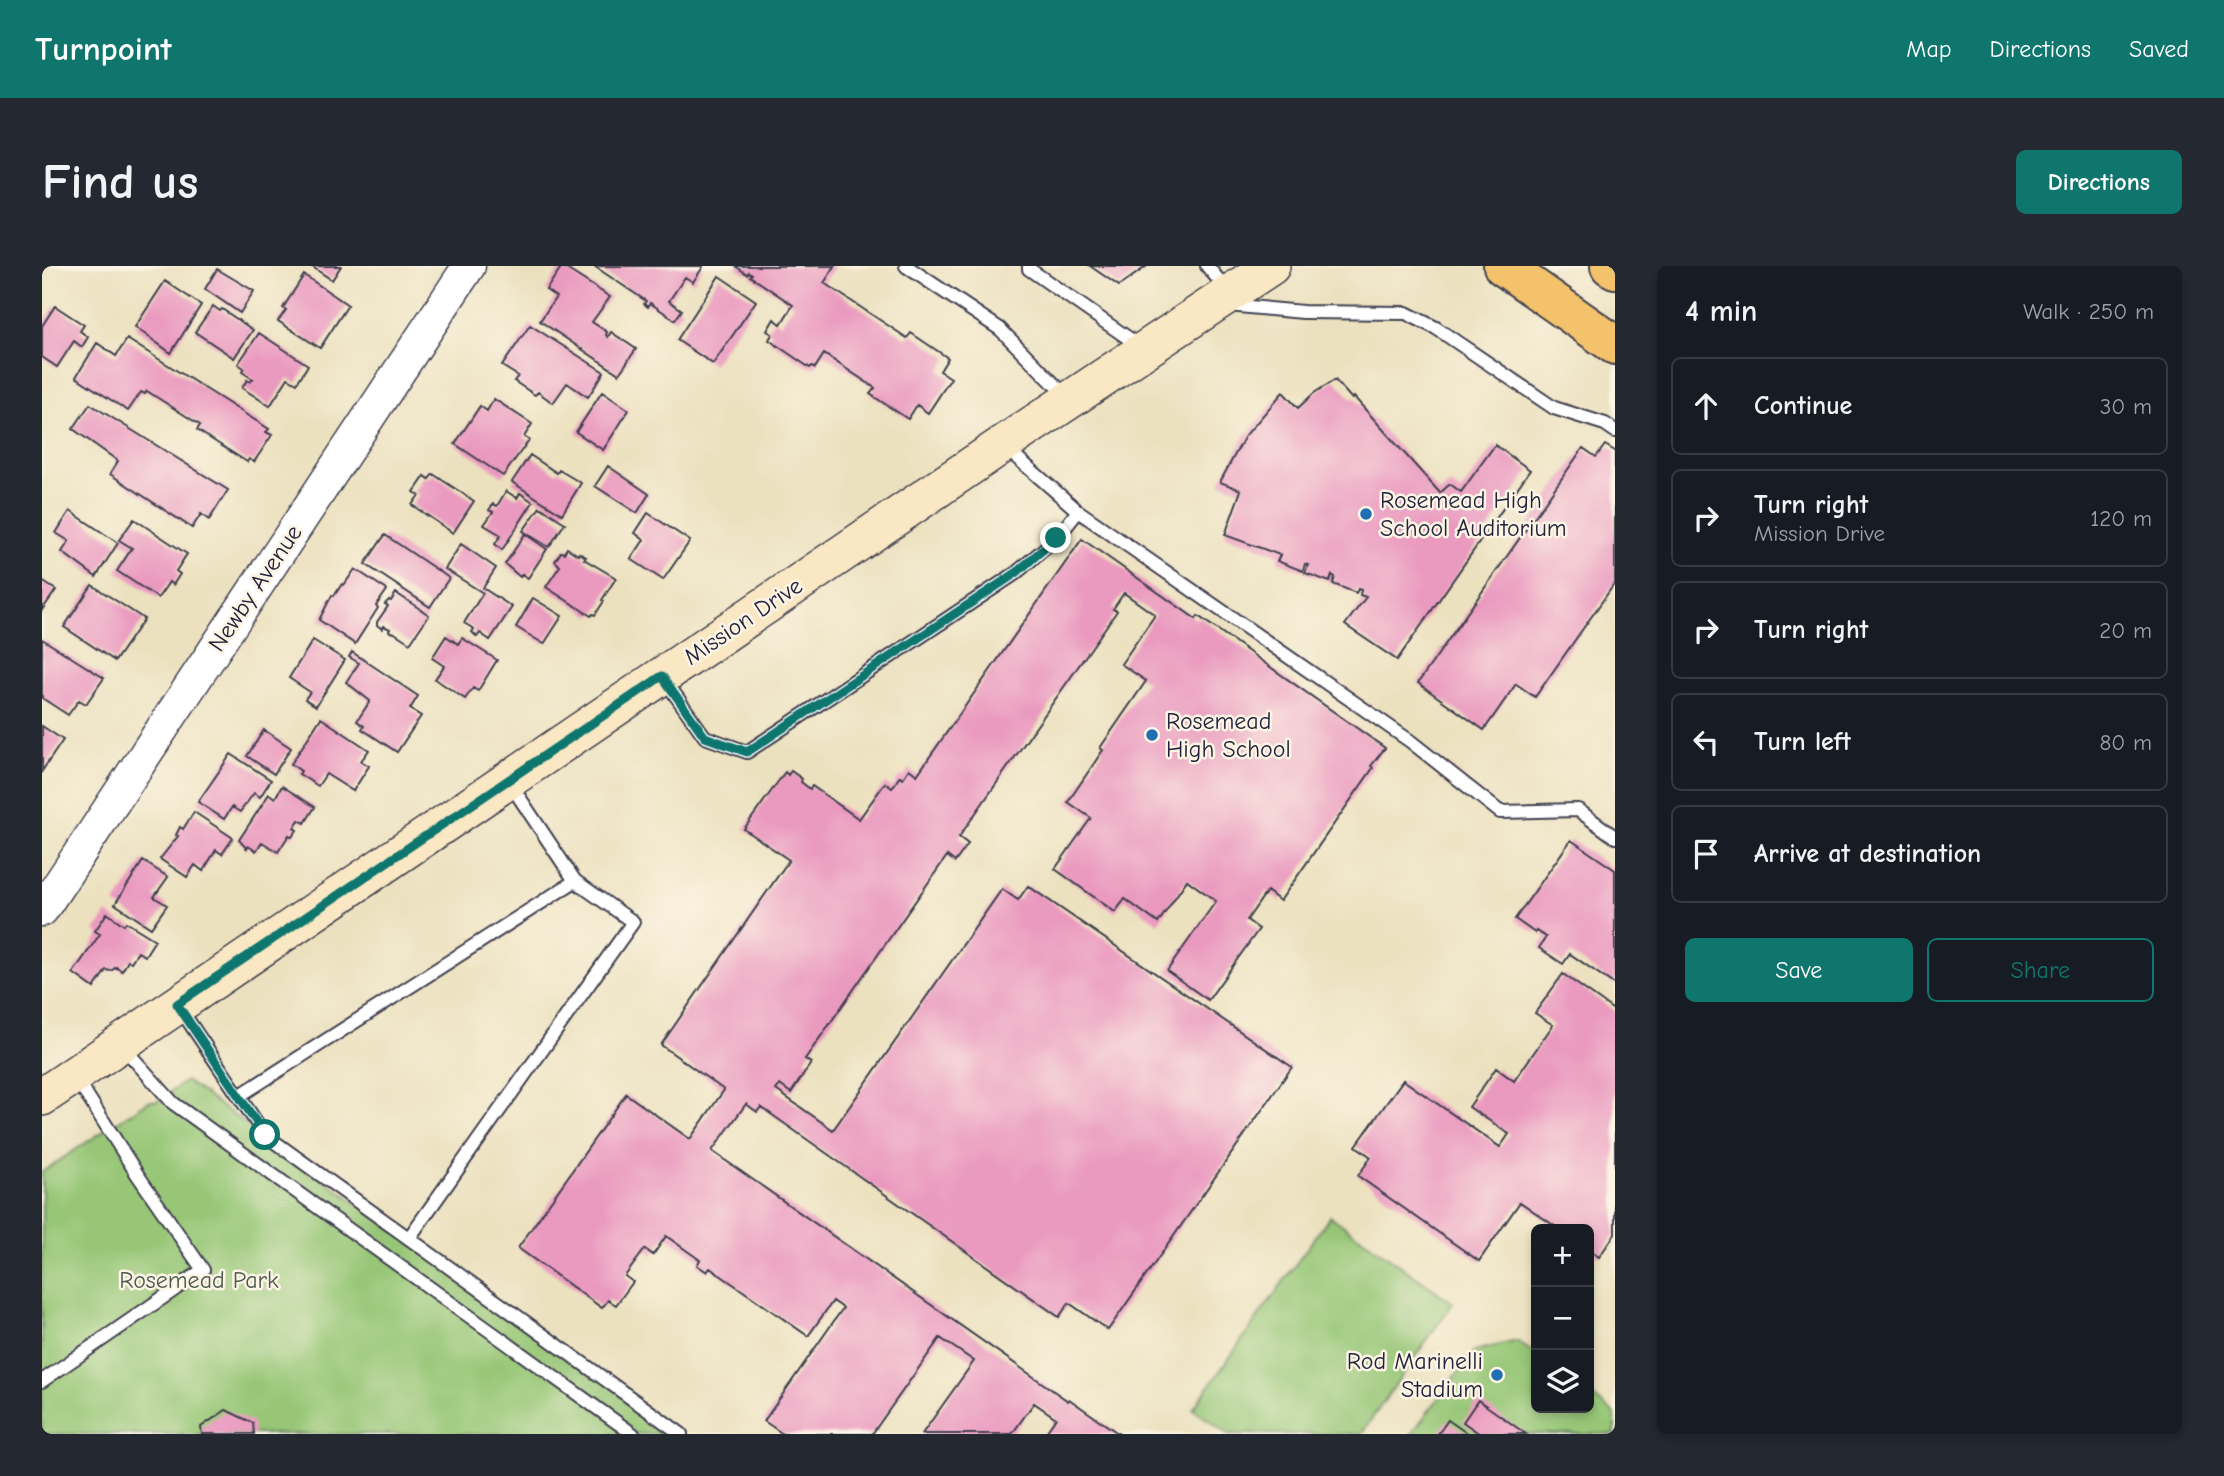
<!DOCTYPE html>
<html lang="en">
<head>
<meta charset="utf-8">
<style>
  :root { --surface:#171b24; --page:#242831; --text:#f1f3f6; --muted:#9ea1a6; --line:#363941; --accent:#0f766e }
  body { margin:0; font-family:"Comic Neue",sans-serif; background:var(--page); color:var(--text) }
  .controls { position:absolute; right:21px; bottom:21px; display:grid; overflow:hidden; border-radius:10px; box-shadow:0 4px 10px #0003 }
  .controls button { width:63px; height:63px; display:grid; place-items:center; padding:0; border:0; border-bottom:2px solid var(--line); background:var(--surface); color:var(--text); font:35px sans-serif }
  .stop { position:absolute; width:21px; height:21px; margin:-16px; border:5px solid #0f766e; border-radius:50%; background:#fff }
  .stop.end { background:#0f766e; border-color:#fff; box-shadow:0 2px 7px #0008 }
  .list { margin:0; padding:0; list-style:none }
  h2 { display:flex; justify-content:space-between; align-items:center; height:91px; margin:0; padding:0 28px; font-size:30px }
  h2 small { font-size:23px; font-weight:400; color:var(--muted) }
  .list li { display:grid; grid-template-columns:46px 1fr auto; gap:21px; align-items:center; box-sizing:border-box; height:98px; margin:0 14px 14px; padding:0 14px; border:2px solid var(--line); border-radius:10px }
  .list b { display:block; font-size:26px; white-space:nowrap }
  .list p { margin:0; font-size:23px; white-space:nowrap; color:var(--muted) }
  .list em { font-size:23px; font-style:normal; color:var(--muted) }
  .actions { display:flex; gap:14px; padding:21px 28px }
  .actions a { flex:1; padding:16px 0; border:2px solid var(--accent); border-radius:10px; text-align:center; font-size:24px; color:var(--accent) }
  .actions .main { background:var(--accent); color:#fff }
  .icon { flex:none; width:38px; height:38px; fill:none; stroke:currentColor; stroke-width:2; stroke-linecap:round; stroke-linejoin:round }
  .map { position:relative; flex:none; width:1573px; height:1168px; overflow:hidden; border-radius:10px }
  header { display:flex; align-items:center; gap:42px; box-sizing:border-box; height:98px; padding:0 35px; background:var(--accent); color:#fff }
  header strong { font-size:33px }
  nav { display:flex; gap:38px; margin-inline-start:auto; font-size:24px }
  .intro { display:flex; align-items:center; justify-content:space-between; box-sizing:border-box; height:168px; padding:0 42px }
  h1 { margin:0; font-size:49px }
  .button { padding:18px 32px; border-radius:10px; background:var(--accent); color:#fff; font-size:24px; font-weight:700 }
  main { display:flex; gap:42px; padding:0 42px }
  aside { flex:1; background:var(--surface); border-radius:10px; box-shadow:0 4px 10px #0003 }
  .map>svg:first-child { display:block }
</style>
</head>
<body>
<header>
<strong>Turnpoint</strong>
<nav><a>Map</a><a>Directions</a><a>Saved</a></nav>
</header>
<div class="intro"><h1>Find us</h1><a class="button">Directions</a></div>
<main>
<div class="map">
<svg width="1573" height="1168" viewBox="0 0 1573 1168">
  <rect width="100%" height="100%" fill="#fcf5e5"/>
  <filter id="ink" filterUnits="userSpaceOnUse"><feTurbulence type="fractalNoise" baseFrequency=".0143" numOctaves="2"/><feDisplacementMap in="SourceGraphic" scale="14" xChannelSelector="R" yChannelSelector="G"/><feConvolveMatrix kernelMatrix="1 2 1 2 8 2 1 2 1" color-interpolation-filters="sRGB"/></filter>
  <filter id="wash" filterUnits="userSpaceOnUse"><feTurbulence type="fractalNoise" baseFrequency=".00686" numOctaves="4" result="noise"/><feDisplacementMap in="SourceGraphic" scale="28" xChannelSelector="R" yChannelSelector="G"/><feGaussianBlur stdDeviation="1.57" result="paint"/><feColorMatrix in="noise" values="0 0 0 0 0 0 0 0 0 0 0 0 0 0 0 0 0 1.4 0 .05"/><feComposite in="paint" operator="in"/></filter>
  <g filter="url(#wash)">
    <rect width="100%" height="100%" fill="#ece1bf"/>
    <path fill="#96c676" stroke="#5c7458" stroke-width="2" d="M144,815L637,1168H0V906L107,835H115Z
      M1288,950L1411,1037L1319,1168H1186L1151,1143Z
      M1475,1075L1494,1089V1142H1547V1128L1573,1148V1168H1369L1433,1085Z"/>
    <g id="blocks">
      <path fill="#ea9abf" d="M269,0H299L290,14Z
        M520,0L568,31L550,56L565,66L564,69L566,71L569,66L594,83L577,108L498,55L514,31L504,24Z
        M552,0H659L661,1L651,16L643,11L627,35L640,44L633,54L608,37L606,41L602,38L604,35Z
        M693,0H793L782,17L865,72L869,67L906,92L898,105L909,112L886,147L875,139L866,153L828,128L833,122L782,88L773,102L770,100L768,102L727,74L730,68L725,65L732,53L739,58L751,39L708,10L710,8L707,6L705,8Z
        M1048,0H1105L1077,20Z
        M175,3L212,25L198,47L163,23Z
        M262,9L306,39L278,82L236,55L244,44L241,42Z
        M677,10L714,35L671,98L635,74Z
        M123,15L159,39L129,87L93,61Z
        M13,40L42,59L38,65L46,71L40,81L32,75L15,101L0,91V60Z
        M171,40L178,45L180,43L211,64L192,92L153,66Z
        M488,59L562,106L546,131L525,117L511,137L496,126L493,129L472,115L476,110L460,100Z
        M217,67L266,99L255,117L246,112L228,140L200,122L205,114L208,116L211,113L200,106L202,102L196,98Z
        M85,73L227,163L224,166L230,169L212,196L207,193L205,196L155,164L158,159L105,125L103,128L99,126L86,145L34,111L55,77L74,90Z
        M1293,114L1310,133L1312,131L1398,227L1408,218L1419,226L1453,179L1488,204L1355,394L1303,359L1324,331L1318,329L1319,324L1316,323L1314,327L1291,318L1293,311L1290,309L1288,316L1263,307L1266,299L1263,298L1261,305L1235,295L1238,289L1183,269L1199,224L1178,216L1203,170L1241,126L1256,142L1272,127Z
        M560,126L587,144L561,184L534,166Z
        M452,133L490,158L482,171L487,174L461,210L413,178L438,140L445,145Z
        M48,138L186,224L167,254L159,248L150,262L68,208L76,195L31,163Z
        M1563,179L1573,185V317L1493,431L1474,418L1442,464L1376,417L1541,182L1554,191Z
        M488,189L515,207L517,204L539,217L520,248L470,216Z
        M566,200L607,228L595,247L553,220Z
        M391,208L432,235L411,267L370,239L377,229L372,226L383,210L387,213Z
        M464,225L475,232L478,227L491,236L460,284L453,278L459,269L442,259L451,246L447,244L451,238L455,240Z
        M498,241L523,257L507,281L481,265Z
        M28,245L76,277L54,311L20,286L27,275L14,267Z
        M606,247L648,275L621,314L589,293L602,274L593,267Z
        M92,253L145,288L134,305L138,308L131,319L127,316L116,332L75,305L90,282L77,274Z
        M483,268L505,283L486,312L480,308L478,311L463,298Z
        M343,269L407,312L388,341L323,298Z
        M1040,273L1154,353L1156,350L1343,482L1329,500L1331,502L1238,635L1225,625L1205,654L1217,663L1166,734L1125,705L1174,635L1145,614L1116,657L1083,633L1073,646L1013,603L1049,552L1026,536L1061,484L1058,482L1104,415L1079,398L1113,349L1082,327L1071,343L1075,345L917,571L926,578L913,596L905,590L763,793L769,797L749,827L738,819L734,824L791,864L960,623L976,634L986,620L1250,801L1066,1064L1027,1037L1017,1051L719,841L715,846L704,838L670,885L1026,1135L1027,1133L1077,1168H1003L1014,1152L992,1137L970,1168H880L932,1095L898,1072L830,1168H741L722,1155L801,1042L791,1035L766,1070L668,1002L665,1006L655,999L658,994L624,970L611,989L603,983L583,1010L591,1016L574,1039L566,1034L560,1042L476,982L584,828L648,873L682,824L619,779L747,594L702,563L743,506L746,509L749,505L760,513L759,516L768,523L770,520L817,553L843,517L850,522L858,510L861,512L867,503L875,509Z
        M419,278L454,302L441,322L470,341L448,374L438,367L435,371L430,366L432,363L422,357L441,327L403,303Z
        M525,282L536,289L537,287L544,291L542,293L574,312L560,334L562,335L553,349L551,348L549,350L504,321L518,300L513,295L519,286L522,287Z
        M313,303L345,324L334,340L336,342L313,378L277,354L290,329L292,330L300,318L302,319Z
        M0,315L14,324L0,344Z
        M50,319L102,353L73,395L22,361Z
        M354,327L387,349L368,377L351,366L350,367L347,365L348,363L342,360L340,363L335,359V356L346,340L343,338L347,334L349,335Z
        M491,332L520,350L502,378L474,361Z
        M404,370L416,378L420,372L455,394L436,425L431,422L423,433L393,413L402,400L390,392Z
        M0,373L62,412L44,438L37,434L26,449L0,432Z
        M271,374L303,394L274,440L263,433L268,426L247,412Z
        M310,386L376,430L368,443L379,450L355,486L320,463L322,460L315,455L328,435L304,416L317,397L307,391Z
        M279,452L327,484L319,495L327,500L311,525L284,508L276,520L257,508L259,505L249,498Z
        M0,460L21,474L0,505Z
        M222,464L249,482L232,508L205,490Z
        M189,488L229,514L218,531L212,527L198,546L190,541L182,553L156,536Z
        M240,520L273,541L263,557L257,554L252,562L255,564L250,571L247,569L236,586L220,576L214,585L206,580L205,583L197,574L227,528L233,532Z
        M152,546L191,572L180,588L174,584L161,605L153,599L145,611L118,593L136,570L134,569L138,561L141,563Z
        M1529,574L1573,604V719L1528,688L1521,698L1497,682L1504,671L1494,665L1493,667L1473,653Z
        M101,595L126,611L112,631L125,639L109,662L73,638Z
        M65,647L82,659L84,656L113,674L103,690L96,686L89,696L86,695L80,705L74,701L69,705L64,704L52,722L31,707L58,668L53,665Z
        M1521,708L1573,745V968L1557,991L1547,984V963H1517L1478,936L1437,995L1316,910L1329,891L1314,880L1361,814L1458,881L1467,868L1427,841L1454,802L1472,815L1511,759L1493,747Z
        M1436,1134L1484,1168H1438L1421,1156Z
        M184,1144L211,1157L212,1168H160L159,1161Z
        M1406,1154L1426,1168H1396Z"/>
    </g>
  </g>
  <g filter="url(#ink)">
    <use href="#blocks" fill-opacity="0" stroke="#403f4f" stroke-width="2"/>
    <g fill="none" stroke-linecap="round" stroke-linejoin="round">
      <defs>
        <path id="service" d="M864,0L958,63L1025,131
          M987,0V3L1099,81
          M1165,0L1186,25
          M1186,39L1261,46L1364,47L1394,62L1512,142L1563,158L1573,165
          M964,182L1036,245L1368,475L1458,546L1536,544L1573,571
          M622,413L663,471L705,486L974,307L1015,272L1036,245
          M467,516L533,615
          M137,741L223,869L639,1168
          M80,780L131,837L591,1168
          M197,830L533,615L591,656L367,972
          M0,1115L161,1004L95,908L34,812"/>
        <path id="tertiary" d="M0,644L427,0"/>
        <path id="secondary" d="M0,831L960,179L1229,0"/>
        <path id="primary" d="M1461,0L1573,79
          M1568,0L1573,3"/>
      </defs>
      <use href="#service" stroke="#403f4f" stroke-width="16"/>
      <use href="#tertiary" stroke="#403f4f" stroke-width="35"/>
      <use href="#secondary" stroke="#403f4f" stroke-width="40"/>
      <use href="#primary" stroke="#403f4f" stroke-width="42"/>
      <use href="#service" stroke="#fff" stroke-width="12"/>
      <use href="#tertiary" stroke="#fff" stroke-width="32"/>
      <use href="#secondary" stroke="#fae7c3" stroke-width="37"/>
      <use href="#primary" stroke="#f3c26a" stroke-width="38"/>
    </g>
  </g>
  <g fill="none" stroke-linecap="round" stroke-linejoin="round" filter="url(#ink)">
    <path stroke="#0f766e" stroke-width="9" d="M223,869L135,738L620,410L663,471L705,486L974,307L1014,272"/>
  </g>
  <g fill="#1f6fb2" stroke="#fcf5e5" stroke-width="2.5">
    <circle cx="1324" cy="248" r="7"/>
    <circle cx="1110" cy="469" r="7"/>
    <circle cx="1455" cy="1109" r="7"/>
  </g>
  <g text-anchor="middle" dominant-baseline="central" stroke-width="5" stroke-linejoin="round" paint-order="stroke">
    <g font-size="24" fill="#22223b" stroke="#fcf5e5" text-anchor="start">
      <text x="1338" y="234">Rosemead High<tspan x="1338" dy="28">School Auditorium</tspan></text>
      <text x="1124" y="455">Rosemead<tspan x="1124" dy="28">High School</tspan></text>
      <text x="1441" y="1095" text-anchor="end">Rod Marinelli<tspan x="1441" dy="28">Stadium</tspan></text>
    </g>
    <g font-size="24" fill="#22223b" stroke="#fcf5e5">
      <text transform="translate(213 322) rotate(-56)">Newby Avenue</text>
      <text transform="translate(701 355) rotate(-34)">Mission Drive</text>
    </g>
    <g font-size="24" fill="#4b5b50" stroke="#fcf5e5">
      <text x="157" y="1014">Rosemead Park</text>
    </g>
  </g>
</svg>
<div class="controls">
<button>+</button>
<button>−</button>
<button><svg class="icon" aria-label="layers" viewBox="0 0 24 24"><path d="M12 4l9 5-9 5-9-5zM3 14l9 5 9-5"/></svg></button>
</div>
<div class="stop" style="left:223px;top:869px"></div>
<div class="stop end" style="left:1014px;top:272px"></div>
</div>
<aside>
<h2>4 min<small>Walk · 250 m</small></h2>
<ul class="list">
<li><svg class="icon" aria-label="ahead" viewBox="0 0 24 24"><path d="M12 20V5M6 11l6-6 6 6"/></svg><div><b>Continue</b></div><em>30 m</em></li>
<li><svg class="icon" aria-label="right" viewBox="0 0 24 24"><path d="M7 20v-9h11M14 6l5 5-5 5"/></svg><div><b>Turn right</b><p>Mission Drive</p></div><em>120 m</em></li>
<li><svg class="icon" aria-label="right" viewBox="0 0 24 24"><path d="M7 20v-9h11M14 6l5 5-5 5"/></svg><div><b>Turn right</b></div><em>20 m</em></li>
<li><svg class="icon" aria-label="left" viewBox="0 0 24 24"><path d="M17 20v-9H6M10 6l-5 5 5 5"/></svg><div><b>Turn left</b></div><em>80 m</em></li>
<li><svg class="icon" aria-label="arrive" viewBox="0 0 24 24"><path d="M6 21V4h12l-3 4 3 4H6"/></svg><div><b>Arrive at destination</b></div></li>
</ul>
<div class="actions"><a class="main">Save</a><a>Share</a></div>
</aside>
</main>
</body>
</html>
